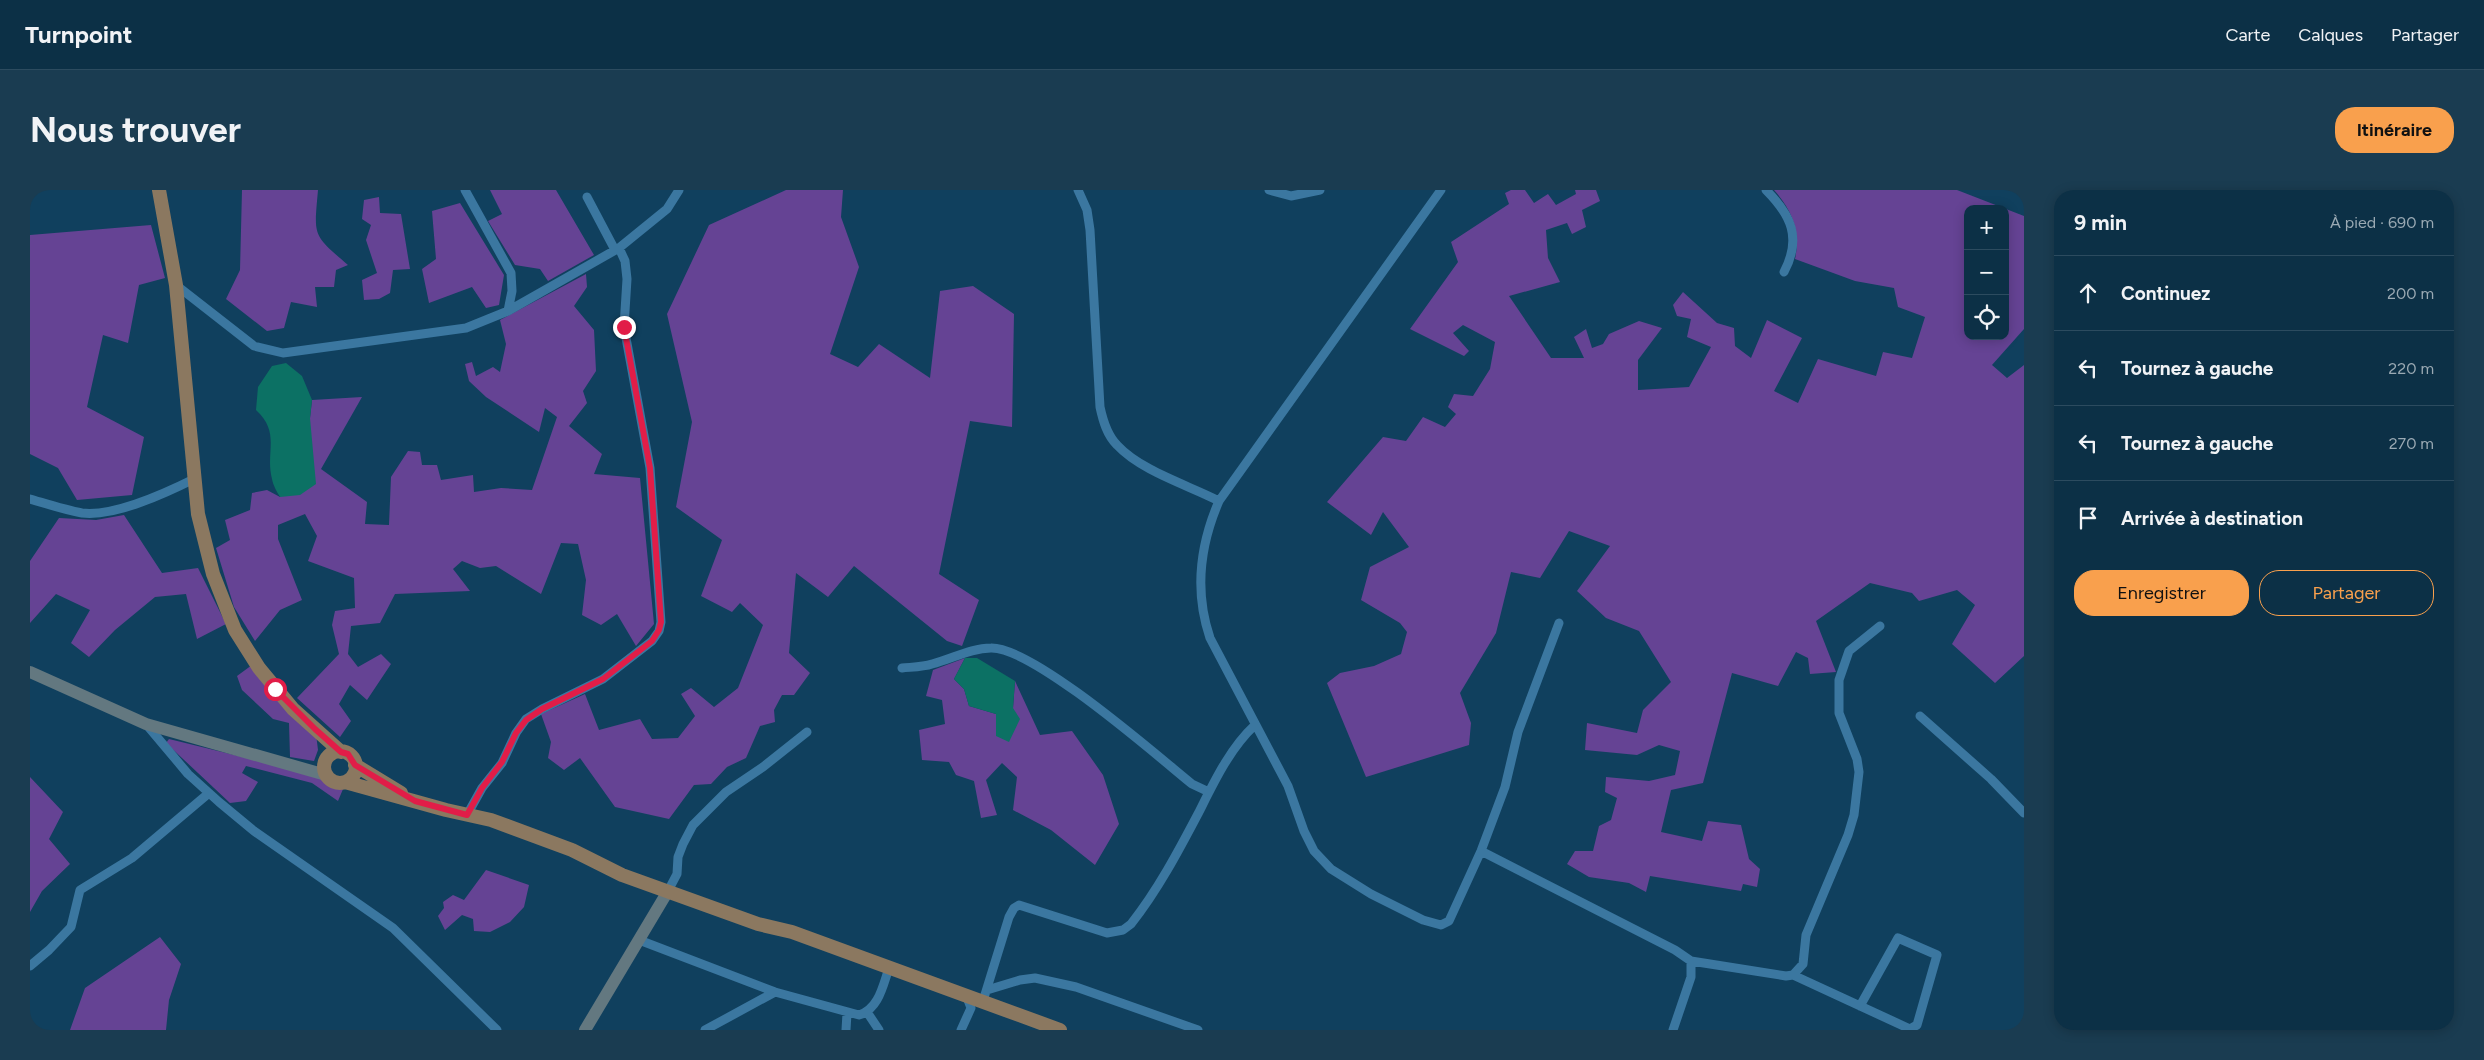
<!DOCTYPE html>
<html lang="fr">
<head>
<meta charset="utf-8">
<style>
  :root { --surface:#0c3046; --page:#1a3c51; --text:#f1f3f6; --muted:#9aa9b3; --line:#2c4b5f; --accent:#f9a04d }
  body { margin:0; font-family:Figtree,sans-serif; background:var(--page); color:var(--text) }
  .controls { position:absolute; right:15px; top:15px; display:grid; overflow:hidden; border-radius:10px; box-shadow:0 2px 12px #0003 }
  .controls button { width:45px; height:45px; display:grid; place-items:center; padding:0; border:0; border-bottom:1px solid var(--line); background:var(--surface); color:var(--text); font:25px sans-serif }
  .stop { position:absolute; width:15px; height:15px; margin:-11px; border:4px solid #e11d48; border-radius:50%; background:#fff }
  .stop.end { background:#e11d48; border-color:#fff; box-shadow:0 1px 5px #0008 }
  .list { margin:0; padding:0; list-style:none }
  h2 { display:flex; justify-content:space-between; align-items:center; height:65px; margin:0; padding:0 20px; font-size:21px }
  h2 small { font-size:16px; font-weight:400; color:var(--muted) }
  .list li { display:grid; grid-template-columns:32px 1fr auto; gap:15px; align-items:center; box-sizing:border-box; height:75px; padding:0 20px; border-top:1px solid var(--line) }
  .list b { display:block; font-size:19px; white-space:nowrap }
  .list em { font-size:16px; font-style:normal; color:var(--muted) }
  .actions { display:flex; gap:10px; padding:15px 20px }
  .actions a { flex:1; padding:11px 0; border:1px solid var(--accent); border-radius:20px; text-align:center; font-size:18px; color:var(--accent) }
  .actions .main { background:var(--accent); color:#111 }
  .icon { flex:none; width:28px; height:28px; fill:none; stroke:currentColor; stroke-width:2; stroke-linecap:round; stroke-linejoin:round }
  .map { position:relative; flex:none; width:1994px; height:840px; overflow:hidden; border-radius:20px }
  header { display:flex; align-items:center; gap:30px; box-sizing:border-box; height:70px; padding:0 25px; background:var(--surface); border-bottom:1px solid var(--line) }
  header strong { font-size:24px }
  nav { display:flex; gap:28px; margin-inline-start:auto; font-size:18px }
  .intro { display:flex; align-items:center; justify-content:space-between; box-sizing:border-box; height:120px; padding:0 30px }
  h1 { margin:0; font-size:35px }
  .button { padding:12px 22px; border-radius:20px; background:var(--accent); color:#111; font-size:18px; font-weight:700 }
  main { display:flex; gap:30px; padding:0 30px }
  aside { flex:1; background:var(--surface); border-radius:20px; box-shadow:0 2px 12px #0003 }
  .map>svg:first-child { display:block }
</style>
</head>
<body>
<header>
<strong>Turnpoint</strong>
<nav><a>Carte</a><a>Calques</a><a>Partager</a></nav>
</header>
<div class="intro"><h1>Nous trouver</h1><a class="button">Itinéraire</a></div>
<main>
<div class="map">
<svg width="1994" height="840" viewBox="0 0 1994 840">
  <rect width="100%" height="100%" fill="#10405e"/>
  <path fill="#654394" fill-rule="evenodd" d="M212,0H288C284,47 282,44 318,75L306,80L304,97H285L287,117L261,112L254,138L237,141L196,109L210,80Z
    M460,0H526L564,65L518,91L510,79L485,75L458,31L472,24Z
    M756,0H813L811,27L829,77L800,164L828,177L849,154L900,188L910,101L943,96L984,124L982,237L940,231L909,384L949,410L932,456L917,451L824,376L798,407L766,383L759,463L780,483L764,505H752L744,520L745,532L730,536L716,568L697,577L681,594L664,595L639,629L585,617L550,568L534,580L518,568L521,552L511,524L555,504L569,540L610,529L622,549L648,548L665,526L651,504L661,498L684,517L708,498L733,435L710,413L702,422L671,406L692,350L646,317L662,232L637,124L679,35Z
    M1481,0H1495L1504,13L1518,4L1526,15L1546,4L1545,0H1566L1570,11L1552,20L1556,37L1542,44L1537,33L1516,40L1518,68L1530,92L1479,106L1521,168H1554L1544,147L1556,139L1562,158L1573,154L1579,144L1609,131L1632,138L1608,170V200L1659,197L1681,157L1657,147L1661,129L1647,126L1643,115L1653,102L1687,133L1704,138L1705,156L1721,168L1737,130L1772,148L1744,201L1768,213L1788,169L1846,186L1853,162L1882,168L1895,127L1868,117L1864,98L1825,91L1765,69C1771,42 1762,20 1744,0H1927L1994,26V139L1962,175L1977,188L1994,175V466L1965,493L1922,454L1945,415L1927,400L1889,411L1882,403L1840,393L1786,431L1806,482L1780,484L1778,468L1766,462L1748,496L1702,483L1673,593L1641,600L1631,642L1672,651L1678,631L1711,635L1719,669L1730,679L1727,697L1713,694L1711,701L1620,686L1616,702L1599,693L1559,687L1537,674L1545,661H1563L1569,636L1581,630L1587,608L1575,602L1576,587L1619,591L1645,585L1650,561L1629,555L1607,565L1555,560L1557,533L1607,543L1613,520L1641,492L1609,441L1576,428L1547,401L1580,356L1539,341L1510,388L1481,382L1466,443L1430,503L1441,533L1439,555L1336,587L1297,493L1310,483L1344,476L1371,464L1377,442L1370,433L1331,410L1340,377L1379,357L1353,322L1341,345L1297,312L1353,247L1376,251L1393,227L1415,237L1426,224L1418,217L1424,204L1443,206L1460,179L1465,152L1433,135L1423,143L1439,161L1434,166L1380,139L1428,72L1421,52L1479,14L1475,3ZM1938,19H1975V146H1938Z
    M349,7L350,23L371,24L380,79L363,80L360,103L349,109L334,110L332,90L347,83L336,50L341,35L332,29L334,10Z
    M430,13L474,85L469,115L456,118L442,97L399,113L392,79L406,69L402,21Z
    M121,35L135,88L109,95L98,153L73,145L57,217L114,247L102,305L47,310L28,278L0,264V45Z
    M556,84L557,97L544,116L564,140L566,181L553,201L557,213L539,236L572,264L564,284L610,288L624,434L606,456L587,424L571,435L552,425L556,390L548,354L531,353L511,404L466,376L450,378L432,371L423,379L440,401L365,404L350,433L321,436L318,464L328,477L351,464L361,474L337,510L320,495L309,514L321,531L310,547L267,508L309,464L302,435L305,421L325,418L324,388L278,371L287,346L275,324L248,335V349L272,410L250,420L225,451L204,417L186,358L200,350L195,330L220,320L222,303L237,300L250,307L280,228L282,210L332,207L291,279L337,312L335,334L359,335L361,287L378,261L390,262L392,275H407L411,290L443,285L444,302L471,298L502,300L527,227L515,218L509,242L456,207L439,191L435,174L442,172L446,186L463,177L470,182L476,154L470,130Z
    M94,325L132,383L168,378L196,434L167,449L156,404L125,407L85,440L59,467L41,453L60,420L26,404L0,433V371L29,328L66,330Z
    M935,468L924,489L934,499L939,516L966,524V546L983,518L985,491L1010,545L1042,541L1073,585L1089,634L1065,675L1021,640L983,620L987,587L972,573L956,590L967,625L951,628L944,591L926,585L919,572L892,570L889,540L915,534L912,510L896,506L903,480Z
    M222,475L286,544L288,560L284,571L260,567L259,533L243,529L212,500L207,486Z
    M139,549L316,592L308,611L282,593L216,576L212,583L228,592L216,611L200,613L136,553Z
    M0,587L33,622L19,649L40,674L12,701L0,722Z
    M456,680L499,695L494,717L480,732L460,742L444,741L443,729L432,725L415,740L408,726L414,718L413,712L423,705L434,710Z
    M130,747L151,774L139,810L136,840H40L55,798Z"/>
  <path fill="#0c7164" d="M256,173L272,186L282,210L280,228L286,294L270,305L250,307C247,302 243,295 242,289C235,262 251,243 226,220L228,197L242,176Z
    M935,468H947L985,491L983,518L990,529L979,552L966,546V524L939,516L934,499L924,489Z"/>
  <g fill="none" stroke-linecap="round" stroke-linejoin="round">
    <path stroke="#3b77a0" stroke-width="9" d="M435,0L481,83L482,101L478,121
      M1048,0L1057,20L1060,40L1070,217C1073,231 1077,245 1087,255C1111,281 1158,295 1189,311
      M1239,0L1261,6L1290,0
      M1411,0L1189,311C1170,355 1164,401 1180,448L1258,596L1274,641L1284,661L1301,679L1341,704L1393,730L1411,735L1419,731L1451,661L1475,597L1488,542L1529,433
      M1736,0C1761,25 1772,48 1754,82
      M557,7L585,60
      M146,95L224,156L253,163L436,138L478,121L589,58L637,19L649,0
      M0,309C17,314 35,320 52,323C85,327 136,303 166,288
      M872,478C882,477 893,477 902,474C922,469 941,458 961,458C1003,457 1125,564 1162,594L1179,602
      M1890,526L1961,589L1994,623
      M116,534L158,584L189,612L224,641L363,738L467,840
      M437,625L452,598L472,573L486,543L496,529L512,519L573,489L622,451L629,441L631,432L620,278L594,137L597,89L595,71L589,58
      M1451,661L1645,760L1661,771L1756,786L1763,785L1773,774L1776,745L1818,645L1824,625L1829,582L1827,569L1809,523V490L1819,461L1850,436
      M638,701L647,684L648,667L653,654L663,635L696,602L733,577L777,542
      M609,750L745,802L829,825C849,819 853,795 859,778
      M0,776L19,760L41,737L50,700L102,668L179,603
      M1763,785L1880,839L1887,835L1907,765L1868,748L1830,816
      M957,800L990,790L1005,788L1046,797L1168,840
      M953,811L979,727L984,718L989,715L1077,743L1093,740L1101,734C1128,700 1149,660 1169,622C1184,592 1200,558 1225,535
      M837,822L849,840
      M675,840L745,802
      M816,840L817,823
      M931,840L941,818L936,805
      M1643,840L1661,787V771"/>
    <path stroke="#637880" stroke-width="12" d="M0,482L116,534L296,585
      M555,840L638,701"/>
    <path stroke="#8b7860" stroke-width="14" d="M129,0L146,95L168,324L183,384L205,440L229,478L263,519L311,562
      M294 577a16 16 0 1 1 32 0a16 16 0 1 1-32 0Z
      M325,575L371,603
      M315,592L416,620L461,630L542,660L592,685L728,734L762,742L1030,840"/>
  </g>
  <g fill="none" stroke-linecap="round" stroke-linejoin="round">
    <path stroke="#e11d48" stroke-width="6" d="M245,499L285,539L311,562L318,564L325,575L385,611L437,625L452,598L472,572L486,543L496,530L512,519L573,489L622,451L629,440L631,432L620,278L594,137"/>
  </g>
</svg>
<div class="controls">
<button>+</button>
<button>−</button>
<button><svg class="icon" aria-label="locate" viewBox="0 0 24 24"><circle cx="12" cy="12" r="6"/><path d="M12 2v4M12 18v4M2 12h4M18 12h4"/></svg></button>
</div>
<div class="stop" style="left:245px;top:499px"></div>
<div class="stop end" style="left:594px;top:137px"></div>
</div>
<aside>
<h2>9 min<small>À pied · 690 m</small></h2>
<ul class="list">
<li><svg class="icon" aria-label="ahead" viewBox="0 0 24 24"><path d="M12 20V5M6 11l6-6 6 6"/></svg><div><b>Continuez</b></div><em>200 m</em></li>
<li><svg class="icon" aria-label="left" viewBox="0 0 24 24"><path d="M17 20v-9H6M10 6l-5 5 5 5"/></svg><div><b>Tournez à gauche</b></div><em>220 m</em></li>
<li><svg class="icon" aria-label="left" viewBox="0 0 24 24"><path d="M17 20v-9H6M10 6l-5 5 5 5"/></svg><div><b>Tournez à gauche</b></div><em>270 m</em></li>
<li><svg class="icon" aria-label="arrive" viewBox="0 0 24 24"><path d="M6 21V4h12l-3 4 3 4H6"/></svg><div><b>Arrivée à destination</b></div></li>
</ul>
<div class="actions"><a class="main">Enregistrer</a><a>Partager</a></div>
</aside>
</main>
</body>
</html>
